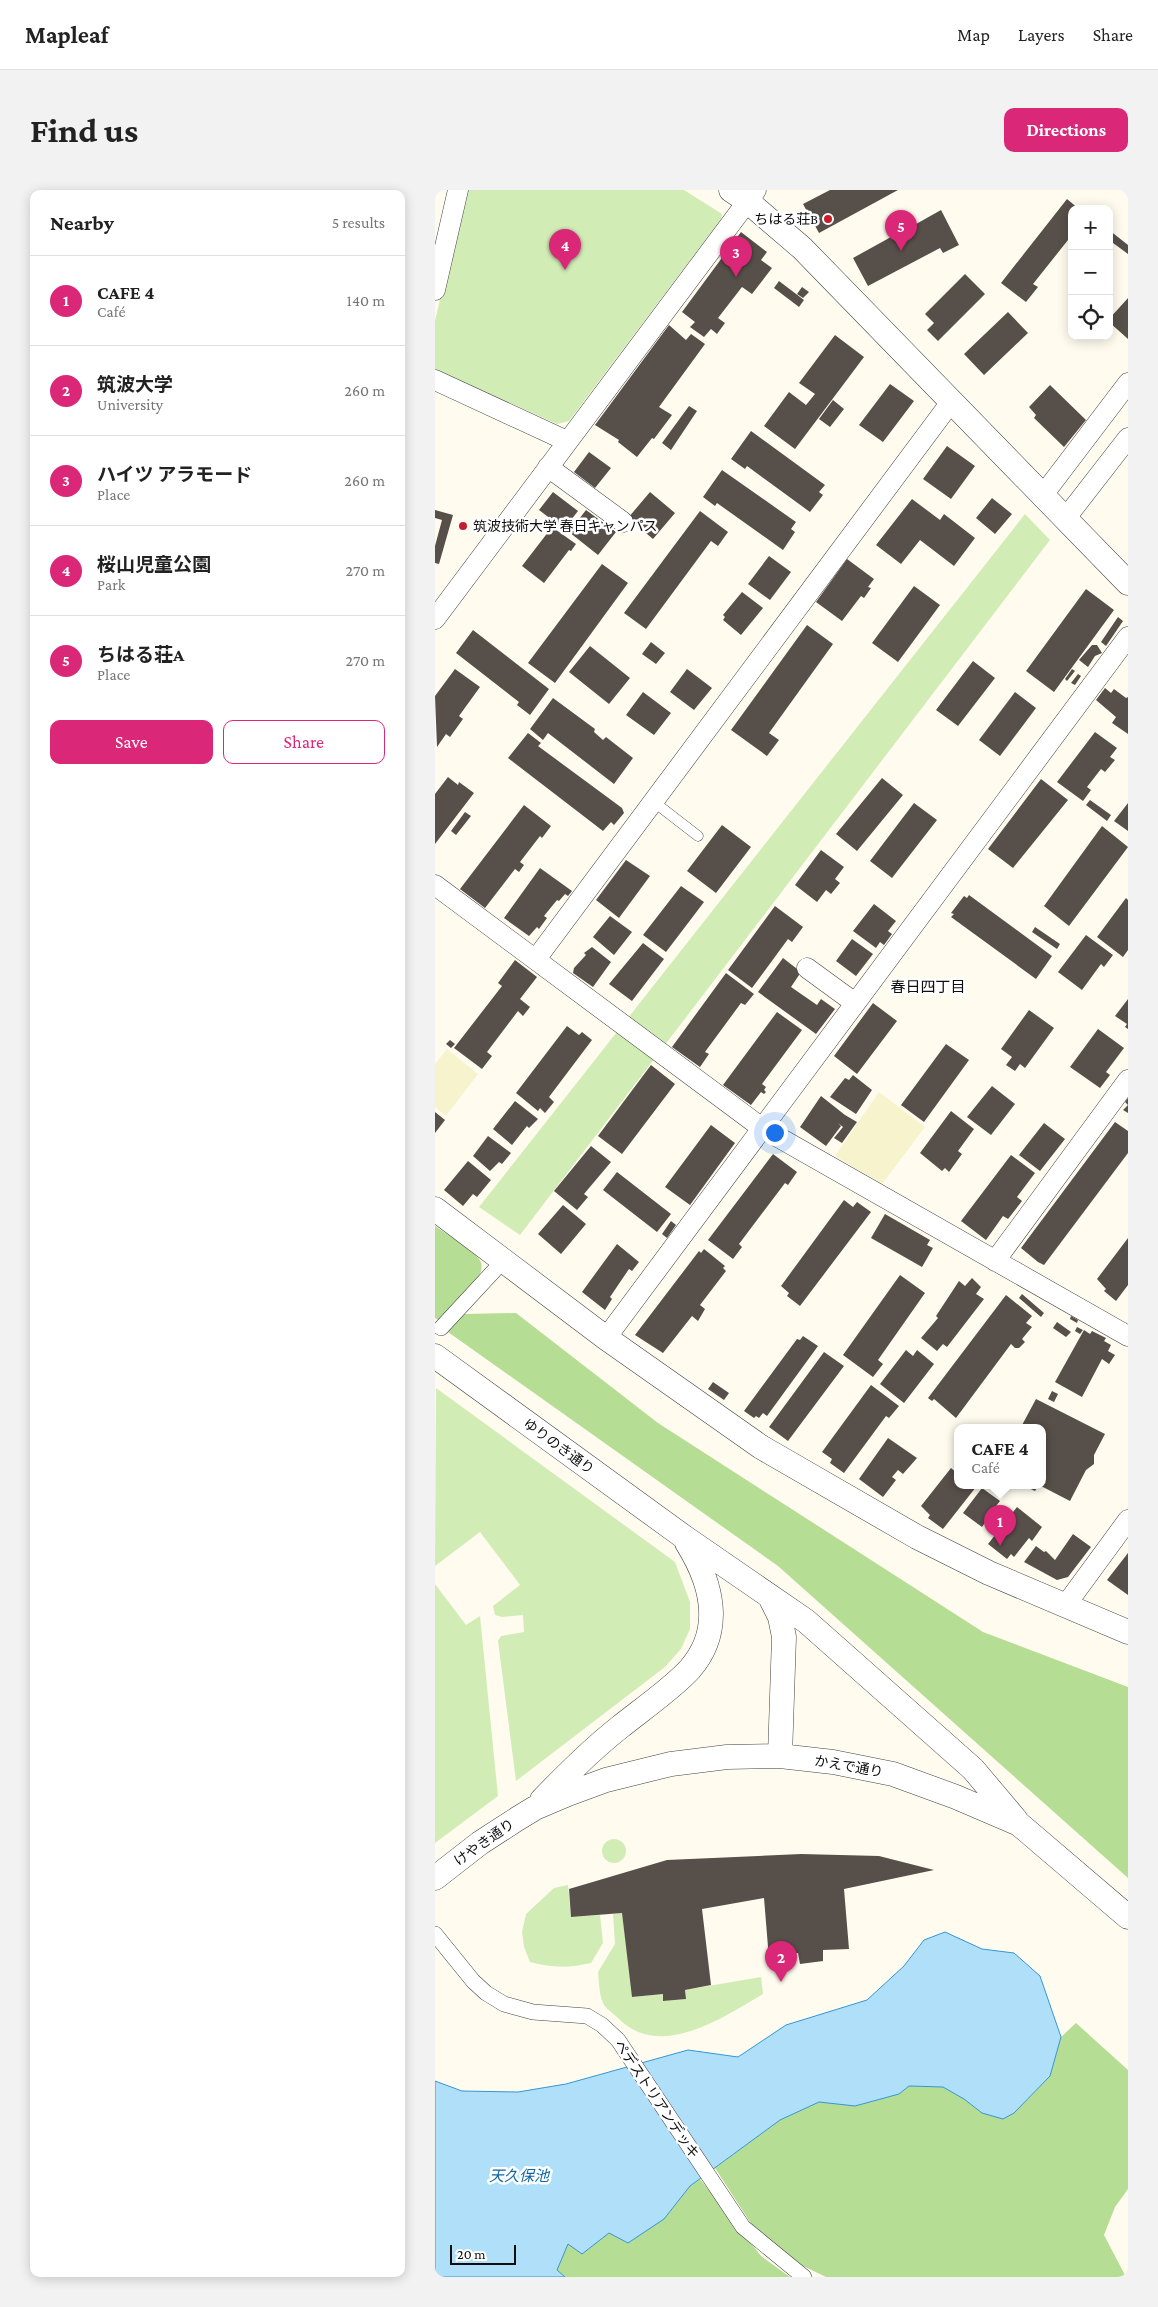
<!DOCTYPE html>
<html lang="en">
<head>
<meta charset="utf-8">
<style>
  :root { --surface:#fff; --page:#f2f2f2; --text:#222; --muted:#767676; --line:#e0e0e0; --accent:#db2777 }
  body { margin:0; font-family:"Crimson Pro","Noto Sans JP",serif; background:var(--page); color:var(--text) }
  .controls { position:absolute; right:15px; top:15px; display:grid; overflow:hidden; border-radius:10px; box-shadow:0 2px 12px #0003 }
  .controls button { width:45px; height:45px; display:grid; place-items:center; padding:0; border:0; border-bottom:1px solid var(--line); background:var(--surface); color:var(--text); font:25px sans-serif }
  .scale { position:absolute; left:15px; bottom:12px; width:66px; box-sizing:border-box; padding-left:5px; border:2px solid #0e0e0e; border-top:0; font-size:14px; line-height:18px; white-space:nowrap; color:#0e0e0e; -webkit-text-stroke:4px #fff; paint-order:stroke }
  .you { position:absolute; left:339px; top:942px; width:18px; height:18px; margin:-12px; border:4px solid #fff; border-radius:50%; background:#1a73e8; box-shadow:0 0 0 8px #1a73e833 }
  .badge { display:grid; place-items:center; width:32px; height:32px; border-radius:50%; background:var(--accent); color:#fff; font-size:16px; font-weight:700 }
  .pin { position:absolute; translate:-50% -41px; filter:drop-shadow(0 1px 2px #0008) }
  .pin::after { content:''; position:absolute; top:26px; width:18px; height:15px; background:inherit; clip-path:polygon(0 0,100% 0,50% 100%) }
  .popup { position:absolute; left:519px; top:1234px; width:92px; height:65px; box-sizing:border-box; display:grid; place-content:center; border-radius:10px; background:var(--surface); filter:drop-shadow(0 1px 4px #0005); font-size:16px; white-space:nowrap; color:var(--muted) }
  .popup b { font-size:19px; color:var(--text) }
  .popup::after { content:''; position:absolute; left:50%; top:100%; margin-left:-10px; border:10px solid transparent; border-top-color:var(--surface) }
  .list { margin:0; padding:0; list-style:none }
  h2 { display:flex; justify-content:space-between; align-items:center; height:65px; margin:0; padding:0 20px; font-size:21px }
  h2 small { font-size:16px; font-weight:400; color:var(--muted) }
  .list li { display:grid; grid-template-columns:32px 1fr auto; gap:15px; align-items:center; box-sizing:border-box; height:90px; padding:0 20px; border-top:1px solid var(--line) }
  .list b { display:block; font-size:19px; white-space:nowrap }
  .list p { margin:0; font-size:16px; white-space:nowrap; color:var(--muted) }
  .list em { font-size:16px; font-style:normal; color:var(--muted) }
  .actions { display:flex; gap:10px; padding:15px 20px }
  .actions a { flex:1; padding:11px 0; border:1px solid var(--accent); border-radius:10px; text-align:center; font-size:18px; color:var(--accent) }
  .actions .main { background:var(--accent); color:#fff }
  .icon { flex:none; width:28px; height:28px; fill:none; stroke:currentColor; stroke-width:2; stroke-linecap:round; stroke-linejoin:round }
  .map { position:relative; flex:none; width:693px; height:2087px; overflow:hidden; border-radius:10px }
  header { display:flex; align-items:center; gap:30px; box-sizing:border-box; height:70px; padding:0 25px; background:var(--surface); border-bottom:1px solid var(--line) }
  header strong { font-size:24px }
  nav { display:flex; gap:28px; margin-inline-start:auto; font-size:18px }
  .intro { display:flex; align-items:center; justify-content:space-between; box-sizing:border-box; height:120px; padding:0 30px }
  h1 { margin:0; font-size:35px }
  .button { padding:12px 22px; border-radius:10px; background:var(--accent); color:#fff; font-size:18px; font-weight:700 }
  main { display:flex; gap:30px; padding:0 30px }
  aside { flex:1; background:var(--surface); border-radius:10px; box-shadow:0 2px 12px #0003 }
  .map>svg:first-child { display:block }
</style>
</head>
<body>
<header>
<strong>Mapleaf</strong>
<nav><a>Map</a><a>Layers</a><a>Share</a></nav>
</header>
<div class="intro"><h1>Find us</h1><a class="button">Directions</a></div>
<main>
<aside>
<h2>Nearby<small>5 results</small></h2>
<ul class="list">
<li><span class="badge">1</span><div><b>CAFE 4</b><p>Café</p></div><em>140 m</em></li>
<li><span class="badge">2</span><div><b>筑波大学</b><p>University</p></div><em>260 m</em></li>
<li><span class="badge">3</span><div><b>ハイツ アラモード</b><p>Place</p></div><em>260 m</em></li>
<li><span class="badge">4</span><div><b>桜山児童公園</b><p>Park</p></div><em>270 m</em></li>
<li><span class="badge">5</span><div><b>ちはる荘A</b><p>Place</p></div><em>270 m</em></li>
</ul>
<div class="actions"><a class="main">Save</a><a>Share</a></div>
</aside>
<div class="map">
<svg width="693" height="2087" viewBox="0 0 693 2087">
  <rect width="100%" height="100%" fill="#fffcef"/>
  <path fill="#f7f3cd" d="M12,859L43,884L11,926L0,917V874Z
    M444,902L490,937L447,994L400,966Z"/>
  <path fill="#d2ecb6" d="M30,0H249L287,24L286,29L134,231L122,234L0,179V131Z
    M590,324L615,350L85,1045L44,1017Z
    M1,1198L240,1372L255,1412V1439L246,1459L230,1477L81,1591L63,1451L66,1446L89,1442L88,1425L67,1427L60,1425L58,1416L85,1395L45,1342L0,1376Z
    M0,1394L31,1435L45,1426L63,1606L0,1653Z
    M167 1661a12 12 0 1 1 24 0a12 12 0 1 1-24 0Z
    M133,1695L136,1727L165,1725L168,1753L156,1773C134,1778 117,1778 95,1772L89,1757L87,1742L91,1724L119,1698Z
    M187,1723L198,1807L228,1804L229,1811L251,1809L250,1800L326,1787L328,1804C287,1828 226,1870 184,1829C179,1824 170,1818 168,1813C164,1804 164,1791 163,1782L180,1754L178,1724Z"/>
  <path fill="#b6dd94" d="M0,1036C10,1043 39,1061 44,1069C57,1086 17,1120 6,1132L0,1128Z
    M81,1123L223,1233L548,1442L693,1497V1688L343,1376L13,1142L29,1124Z
    M641,1833L693,1880V1999L680,2017L669,2045L691,2087H391L362,2073L317,2035L280,1978L345,1930L384,1912L424,1915L464,1904L474,1896L508,1897L529,1909L547,1923L568,1929L579,1923L615,1886L626,1847Z
    M265,1989L326,2066L355,2087H130L122,2080L133,2054L147,2064L174,2043L229,2029L255,1996Z"/>
  <path fill="#b0dff9" stroke="#3396d4" d="M510,1742L547,1759L579,1763L605,1786L626,1847L615,1886L579,1923L568,1929L547,1923L529,1909L508,1897L474,1896L464,1904L420,1916L384,1912L345,1930L255,1996L229,2029L193,2053L174,2043L147,2064L133,2054L122,2080L130,2087H0V1891L27,1901L83,1902L131,1894L253,1860L303,1867L351,1835L432,1810L469,1776L489,1750Z"/>
  <path fill="#574f49" d="M395,0H463L384,43L368,14Z
    M632,9L644,19H637V45L598,94L603,97L591,112L566,93Z
    M506,20L524,55L508,63L505,58L433,96L418,68L465,42L466,44L475,40L474,38Z
    M674,40L693,55V64L674,50Z
    M306,42L332,62L326,70L337,78L317,104L307,97L283,128L290,133L282,144L276,139L269,147L255,137L260,132L247,122Z
    M530,84L550,104L503,151L492,140L499,133L490,124Z
    M344,91L369,110L364,117L339,98Z
    M367,97L374,102L368,108L362,104Z
    M693,108V149L674,132V129Z
    M573,122L593,143L549,185L529,164Z
    M234,135L251,150L256,144L270,154L224,217L237,225L219,249L217,248L202,267L183,252L184,250L160,235Z
    M400,145L429,167L360,259L329,236L354,202L371,215L380,204L364,193Z
    M455,194L479,211L448,252L424,235Z
    M615,195L651,230L629,257L599,228L601,225L594,217Z
    M398,210L409,219L395,237L384,229Z
    M254,216L262,221L236,260L227,253Z
    M316,241L390,295L384,302L388,305L375,322L312,276L310,279L296,269Z
    M512,256L540,276L516,309L488,289Z
    M154,262L176,278L160,298L139,282Z
    M287,280L361,332L356,339L360,342L348,360L282,313L280,316L268,307Z
    M118,302L143,321L129,339L104,320Z
    M215,302L240,323L218,349L193,328Z
    M557,308L577,324L560,344L541,328Z
    M477,309L505,330L509,324L540,348L519,376L485,350L466,374L441,355Z
    M0,320L18,325L4,374L0,373V356L7,330L0,328Z
    M151,320L181,342L163,365L134,342Z
    M265,321L293,342L283,356L276,351L211,439L189,423Z
    M117,337L141,354L136,361L134,360L109,393L87,376Z
    M334,366L356,382L335,410L313,394Z
    M412,369L439,389L433,397L436,398L429,408L426,406L407,431L381,412Z
    M167,374L193,393L120,493L93,473Z
    M479,396L505,415L463,472L437,453Z
    M651,399L679,420L619,502L591,481Z
    M307,402L328,418L306,445L288,430L290,427L288,425Z
    M683,427L688,431L671,456L666,452Z
    M372,435L398,454L334,543L344,550L332,566L296,540Z
    M38,440L114,499L95,525L82,515L84,512L21,463Z
    M216,452L230,463L221,474L207,464Z
    M657,455H662L667,463L660,466L653,477L644,470Z
    M155,456L195,488L174,514L134,482Z
    M538,471L560,488L523,536L501,520Z
    M20,479L45,497L24,526L28,529L15,547L11,544L2,557L0,506Z
    M252,479L277,498L259,520L235,502Z
    M637,479L640,481L632,491L630,489Z
    M643,484L646,486L640,495L636,493Z
    M670,498L676,503L679,499L691,508L693,507V544L677,533L681,527L661,510Z
    M208,502L236,523L219,545L191,525Z
    M580,502L601,518L565,566L544,550Z
    M118,508L160,539L159,542L168,550L171,547L198,568L179,594L113,543L108,550L95,539Z
    M660,542L682,558L675,567L680,570L670,582L666,579L652,597L656,600L648,611L622,592Z
    M93,543L106,553L103,556L187,618L189,623L179,635L176,632L168,641L73,568Z
    M13,587L23,595L24,592L39,603L0,654V604Z
    M447,588L468,605L422,661L401,644Z
    M606,589L633,610L578,678L553,659Z
    M655,610L676,625L672,631L651,615Z
    M479,613L502,630L457,688L435,671Z
    M693,613V641L679,631Z
    M89,615L116,636L107,648L105,646L85,672L89,675L84,682L80,679L50,718L25,699Z
    M30,622L36,626L21,645L16,641Z
    M287,635L316,657L281,703L252,681Z
    M667,636L693,657L634,736L609,716Z
    M386,660L409,677L400,689L405,693L396,704L391,700L382,712L360,695Z
    M191,670L215,686L184,728L161,710Z
    M105,678L137,701L133,706L130,704L124,711L122,710L109,726L112,728L104,739L102,737L94,746L69,728Z
    M246,696L269,712L231,762L208,745Z
    M534,705L617,766L601,789L516,727L519,724L516,723L529,706L532,708Z
    M691,708L693,710V760L688,767L662,747Z
    M439,714L461,731L453,741L457,744L449,755L445,752L441,758L418,741Z
    M340,716L368,737L357,752L353,749L317,798L293,780Z
    M175,726L197,742L179,765L158,747Z
    M600,737L625,754L622,759L597,742Z
    M651,745L678,765L669,777L666,774L647,800L623,782Z
    M417,749L438,764L421,786L401,771Z
    M208,753L229,769L197,811L174,794Z
    M157,757L176,772L158,797L138,783L139,778L151,765L149,763Z
    M348,768L366,782L356,797L382,815L386,809L400,819L381,844L323,802Z
    M80,770L102,787L85,809L95,817L88,826L83,821L52,862L57,866L47,879L19,858L67,796L63,793Z
    M291,783L319,804L310,815L306,813L270,862L274,864L265,877L237,857Z
    M693,809V839L690,837L692,834L680,826Z
    M438,813L462,831L422,884L399,866Z
    M594,820L619,838L590,878L585,874L580,881L571,875L577,867L566,859Z
    M342,822L367,840L327,894L331,897L329,900L331,902L329,904L326,902L316,915L288,895Z
    M132,836L144,845L147,842L157,850L114,907L119,912L110,923L105,918L103,921L81,903Z
    M663,839L689,858L671,882L675,885L665,898L635,877Z
    M15,850L20,854L16,858L11,854Z
    M511,854L534,870L489,932L466,915Z
    M216,875L240,894L187,964L163,946Z
    M418,885L437,900L421,924L395,907L410,888L414,890Z
    M557,896L580,914L556,945L532,927Z
    M386,906L410,925L406,931L410,925L422,932L407,953L399,948L408,937L403,933L406,936L391,956L365,937Z
    M693,908V923L688,920L693,915L690,912Z
    M80,911L103,929L94,938L92,936L77,955L58,939Z
    M516,921L539,939L523,961L527,964L514,982L510,978L507,981L485,963Z
    M0,922L10,930L0,943Z
    M680,932L693,941V963L609,1075L603,1072L586,1058Z
    M609,933L630,949L605,981L584,965Z
    M276,935L300,953L255,1015L230,997Z
    M53,946L76,963L67,974L64,972L55,981L38,966Z
    M156,956L176,972L149,1004L153,1007L142,1020L119,1001Z
    M338,964L362,982L353,995L350,993L304,1054L307,1057L298,1069L273,1050Z
    M576,965L600,983L582,1007L587,1011L573,1029L568,1026L551,1050L526,1031Z
    M33,971L56,990L42,1007L38,1004L28,1016L9,1000Z
    M182,982L236,1024L222,1042L168,1000Z
    M409,1010L418,1017L422,1012L436,1022L365,1116L352,1106L354,1103L346,1096Z
    M128,1015L151,1034L126,1064L103,1044Z
    M450,1024L495,1050L492,1055L498,1058L487,1077L436,1048Z
    M236,1031L241,1035L232,1048L227,1044Z
    M693,1048V1095L681,1111L669,1101L671,1099L662,1089Z
    M182,1054L204,1072L197,1081L194,1079L175,1107L177,1109L170,1120L147,1102Z
    M269,1059L290,1076L288,1078L291,1081L265,1115L270,1119L263,1131L257,1126L228,1163L200,1145L264,1061L266,1063Z
    M465,1085L490,1103L443,1170L448,1174L438,1187L408,1165Z
    M537,1088L546,1097L541,1104L549,1109L512,1157L508,1154L502,1161L486,1148L503,1128L501,1126L524,1091L530,1096Z
    M587,1104L609,1123L606,1127L584,1108Z
    M571,1105L597,1126L591,1133L597,1137L587,1149L590,1152L584,1158H580L576,1154L521,1228L499,1209L497,1211L493,1208Z
    M636,1126L643,1130L642,1133L635,1129Z
    M622,1132L636,1142L631,1147L618,1138Z
    M642,1137L648,1140L645,1144L640,1141Z
    M649,1140L655,1144L657,1141L671,1148L669,1151L676,1155L673,1161L680,1165L674,1174L667,1169L647,1207L620,1192Z
    M368,1146L383,1156L332,1226L328,1223L324,1228L321,1226L319,1228L309,1221L362,1149L365,1150Z
    M471,1160L478,1166L482,1160L499,1174L469,1213L445,1194Z
    M389,1162L409,1176L353,1251L334,1237Z
    M278,1192L294,1203L289,1210L273,1199Z
    M436,1195L464,1216L454,1228L451,1226L409,1283L395,1273L397,1269L387,1262Z
    M617,1201L623,1204L619,1212L613,1209Z
    M601,1209L670,1244L659,1265V1274L651,1280L635,1311L604,1295L600,1301L587,1295H608V1237H586Z
    M453,1248L482,1268L468,1284L463,1280L457,1287L461,1290L448,1307L424,1289Z
    M516,1278L522,1283V1295H537L541,1297L508,1339L493,1328L495,1325L486,1316Z
    M547,1298L565,1311L561,1316L565,1320L559,1327L556,1324L547,1337L528,1323Z
    M582,1317L607,1337L597,1351L594,1348L579,1367L576,1364L572,1369L553,1354Z
    M638,1344L656,1357L633,1387L622,1390L589,1372L601,1356L609,1362L611,1361L620,1370Z
    M693,1363V1405L672,1390Z
    M366,1664L444,1666L499,1680L409,1699L414,1759L388,1760V1771L365,1774L363,1763L334,1769L329,1708L267,1719L276,1795L250,1800L251,1809L228,1811V1804L197,1807L187,1723L136,1727L134,1699L232,1670Z"/>
  <g fill="none" stroke-linecap="round" stroke-linejoin="round">
    <defs>
      <path id="service" d="M219,612L263,646"/>
      <path id="pedestrian" d="M6,1138L69,1070
        M0,1744L38,1791L51,1803L69,1814L98,1822L152,1826L167,1835L183,1850L308,2037L369,2087"/>
      <path id="minor" d="M0,100L23,0
        M0,190L132,251
        M113,277L188,332
        M608,305L693,193
        M630,329L693,248
        M0,429L321,0
        M0,695L327,938L693,1146
        M101,769L516,212
        M372,778L420,813
        M560,1071L693,890
        M171,1148L693,447
        M630,1416L693,1330"/>
      <path id="tertiary" d="M296,0L311,10L367,58L693,393
        M0,1019L171,1148L326,1257L482,1347L554,1383L693,1442
        M0,1166L249,1347L371,1431L538,1579L581,1630
        M335,1407L345,1427L349,1447L345,1566
        M107,1610C132,1584 157,1559 185,1537C205,1521 239,1497 255,1479C289,1440 277,1393 252,1353
        M0,1688L45,1653L82,1629L100,1618L133,1604L171,1590L236,1574L292,1567L345,1566L398,1572L458,1584L521,1607L584,1634L693,1727"/>
    </defs>
    <use href="#service" stroke="#414141" stroke-width="11"/>
    <use href="#pedestrian" stroke="#414141" stroke-width="16"/>
    <use href="#minor" stroke="#414141" stroke-width="21"/>
    <use href="#tertiary" stroke="#414141" stroke-width="25"/>
    <use href="#service" stroke="#fff" stroke-width="10"/>
    <use href="#pedestrian" stroke="#fff" stroke-width="15"/>
    <use href="#minor" stroke="#fff" stroke-width="20"/>
    <use href="#tertiary" stroke="#fff" stroke-width="24"/>
  </g>
  <g fill="#c51e28" stroke="#fff" stroke-width="2">
    <circle cx="393" cy="29" r="5"/>
    <circle cx="28" cy="336" r="5"/>
  </g>
  <g text-anchor="middle" dominant-baseline="central" stroke-width="5" stroke-linejoin="round" paint-order="stroke">
    <g font-size="14" fill="#0e0e0e" stroke="#fff" text-anchor="end">
      <text x="383" y="29">ちはる荘B</text>
      <text x="38" y="336" text-anchor="start">筑波技術大学 春日キャンパス</text>
    </g>
    <g font-size="14" fill="#0e0e0e" stroke="#fff">
      <text transform="translate(124 1256) rotate(36)">ゆりのき通り</text>
      <text transform="translate(414 1576) rotate(10)">かえで通り</text>
      <text transform="translate(49 1652) rotate(-35)">けやき通り</text>
      <text transform="translate(222 1909) rotate(56)">ペデストリアンデッキ</text>
    </g>
    <g font-size="15" fill="#0e0e0e" stroke="#fff">
      <text x="493" y="797">春日四丁目</text>
    </g>
    <g font-size="15" font-style="italic" fill="#1066a7" stroke="#fff">
      <text x="84" y="1986">天久保池</text>
    </g>
  </g>
</svg>
<div class="controls">
<button>+</button>
<button>−</button>
<button><svg class="icon" aria-label="locate" viewBox="0 0 24 24"><circle cx="12" cy="12" r="6"/><path d="M12 2v4M12 18v4M2 12h4M18 12h4"/></svg></button>
</div>
<div class="scale">20 m</div>
<div class="you"></div>
<div class="pin badge" style="left:565px;top:1356px">1</div>
<div class="popup"><b>CAFE 4</b>Café</div>
<div class="pin badge" style="left:346px;top:1792px">2</div>
<div class="pin badge" style="left:301px;top:87px">3</div>
<div class="pin badge" style="left:130px;top:80px">4</div>
<div class="pin badge" style="left:466px;top:61px">5</div>
</div>
</main>
</body>
</html>
